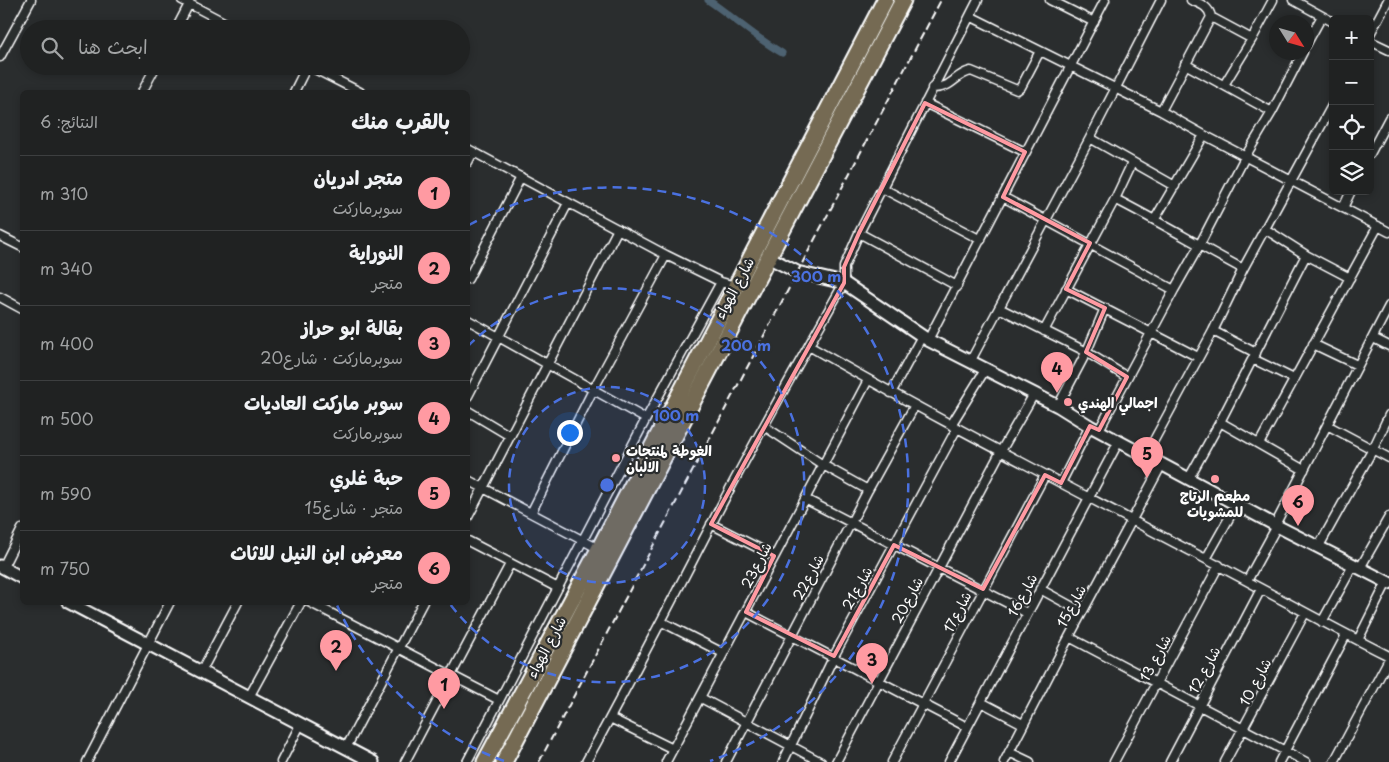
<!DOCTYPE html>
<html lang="ar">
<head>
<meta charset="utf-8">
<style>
  :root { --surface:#202222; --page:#2d2f2f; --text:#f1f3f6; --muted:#a2a4a5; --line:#3d3f40; --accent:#ff9aa2 }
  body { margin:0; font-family:"Playpen Sans","Playpen Sans Arabic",sans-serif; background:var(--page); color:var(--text); direction:rtl }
  .controls { position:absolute; right:15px; top:15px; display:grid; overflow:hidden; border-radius:8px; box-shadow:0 2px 8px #0003 }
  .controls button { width:45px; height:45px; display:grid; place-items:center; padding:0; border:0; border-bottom:1px solid var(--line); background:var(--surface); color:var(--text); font:25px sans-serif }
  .compass { position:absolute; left:1269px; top:15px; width:45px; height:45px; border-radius:50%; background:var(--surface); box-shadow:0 2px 8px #0003; rotate:127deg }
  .you { position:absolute; left:569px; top:432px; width:18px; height:18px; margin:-12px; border:4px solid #fff; border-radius:50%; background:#1a73e8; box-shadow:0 0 0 8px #1a73e833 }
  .badge { display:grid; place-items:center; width:32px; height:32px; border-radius:50%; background:var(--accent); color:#111; font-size:16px; font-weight:700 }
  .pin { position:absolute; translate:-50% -41px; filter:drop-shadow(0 1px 2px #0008) }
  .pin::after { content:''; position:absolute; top:26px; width:18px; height:15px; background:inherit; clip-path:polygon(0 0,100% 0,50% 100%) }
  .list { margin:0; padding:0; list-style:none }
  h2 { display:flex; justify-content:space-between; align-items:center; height:65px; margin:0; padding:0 20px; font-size:21px }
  h2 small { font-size:16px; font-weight:400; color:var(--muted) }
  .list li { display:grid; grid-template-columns:32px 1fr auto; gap:15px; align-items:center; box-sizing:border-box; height:75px; padding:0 20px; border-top:1px solid var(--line) }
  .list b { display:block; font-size:19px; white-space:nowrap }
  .list p { margin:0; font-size:16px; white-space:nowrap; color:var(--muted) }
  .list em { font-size:16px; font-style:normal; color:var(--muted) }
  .icon { flex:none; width:28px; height:28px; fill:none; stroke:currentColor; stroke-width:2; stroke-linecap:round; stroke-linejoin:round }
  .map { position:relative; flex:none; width:1389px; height:762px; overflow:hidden; direction:ltr }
  .search { position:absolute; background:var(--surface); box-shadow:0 2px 8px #0003; left:20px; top:20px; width:450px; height:55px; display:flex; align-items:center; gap:12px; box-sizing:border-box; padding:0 18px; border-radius:28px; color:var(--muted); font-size:19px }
  .panel { position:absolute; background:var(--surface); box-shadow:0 2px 8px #0003; left:20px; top:90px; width:450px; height:515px; border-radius:8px; direction:rtl }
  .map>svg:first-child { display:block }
</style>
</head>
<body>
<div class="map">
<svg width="1389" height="762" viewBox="0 0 1389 762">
  <rect width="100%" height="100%" fill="#2a2d2e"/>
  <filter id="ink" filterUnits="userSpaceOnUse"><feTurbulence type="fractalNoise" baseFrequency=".02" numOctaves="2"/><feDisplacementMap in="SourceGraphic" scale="10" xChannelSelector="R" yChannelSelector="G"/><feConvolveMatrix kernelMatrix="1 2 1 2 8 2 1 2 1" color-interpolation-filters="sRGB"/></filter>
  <g filter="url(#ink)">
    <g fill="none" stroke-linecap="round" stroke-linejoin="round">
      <path stroke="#4e6271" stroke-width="7" d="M708,0C733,17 756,38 782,53"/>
      <defs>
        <path id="street" d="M182,0L237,29
          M1050,0L1094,22
          M1191,0C1200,4 1209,6 1211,17L1252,39
          M1293,0L1333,22
          M970,16L1161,111L1204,135L1389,232
          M176,29L189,4
          M1370,34L1388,0
          M1370,41L1389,50
          M1306,45L1322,16
          M0,57L31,0
          M1185,64L1272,112
          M309,66L360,92
          M1224,85L1252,39L1273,0
          M932,88C952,89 955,74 971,71L1017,90L1021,87L1040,51
          M142,92L156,66
          M294,92L307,66
          M925,103L1025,152
          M1161,111L1211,17
          M1090,138L1175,186
          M468,149L666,255L721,282L735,286
          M1370,154L1389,118
          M468,162L473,152
          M882,188L981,240
          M1003,197L1174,290
          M1115,199C1158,221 1200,246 1243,269
          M1343,208L1351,191
          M1155,219L1204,135
          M1265,229L1306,255L1350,278
          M859,233L957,286
          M0,236L22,247
          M468,279L521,177
          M1066,289L1198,357
          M0,297L22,309
          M999,308L1083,350L1127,377
          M468,320L646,419
          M1044,331L1115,199L1132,163
          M1213,331L1256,353
          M1373,338L1389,346
          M928,340L1105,0
          M1313,344L1357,365
          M809,346C929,415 1052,478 1175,543C1247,580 1317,620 1389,656
          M1253,359L1294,379
          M970,362L1090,138L1161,0
          M891,393L922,336
          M468,396L568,203
          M1058,406L1087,351L1105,308
          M468,411L510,436
          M1220,422L1304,470
          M951,425L985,370
          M1327,425L1389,458
          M764,426L823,465L868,490
          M1099,430L1174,290L1199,246L1245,157L1272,112L1303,52
          M1259,444L1378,226
          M1146,455L1213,331L1243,269L1333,104
          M1189,478L1220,422L1306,255
          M468,480L599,549
          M1061,483L1090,426
          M805,499L1027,613
          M531,513L593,390L666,255
          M468,517L618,229
          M711,524L774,556
          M1275,525L1389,306
          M468,541L558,588
          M1319,546L1373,449L1389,415
          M1206,559L1237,504
          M3,567L22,529
          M1360,568L1389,517
          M1247,581L1277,526
          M1040,589L1082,612
          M309,602L499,700
          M746,612L967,727
          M662,622L723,653
          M1322,622L1354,564
          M1069,637L1306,762
          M1358,640L1387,582
          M201,672L238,602
          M249,697L301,602
          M701,698L821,762
          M981,702L1023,724
          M610,718L673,749
          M346,748L423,602
          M1009,752L1030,762
          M87,762L170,602
          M281,762L300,725
          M405,762L510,564
          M467,762L646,419L721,282
          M586,762C629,684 670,604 711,525C753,443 799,363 844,283V267L859,233L978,0
          M666,762L868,380
          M726,762L868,490L915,405
          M783,762L834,656L957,428
          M836,762L1001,451L1034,394
          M892,762L1045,475
          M949,762L1119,441
          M1004,762L1069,637L1162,464
          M1114,762L1219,565
          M1170,762L1261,589
          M1225,762L1305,613
          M1279,762L1346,635
          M1334,762L1389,659"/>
        <path id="secondary" d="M768,257L797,272L844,283L928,340L1058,406L1090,426L1275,525L1389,583
          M0,566L22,578
          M68,602L373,762"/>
        <path id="highway" d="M485,762L599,549L885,0
          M504,762L903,0"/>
      </defs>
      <use href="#street" stroke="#fff" stroke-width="11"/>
      <use href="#secondary" stroke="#fff" stroke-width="15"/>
      <use href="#highway" stroke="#fff" stroke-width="19"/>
      <use href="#street" stroke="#2a2d2e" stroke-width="8"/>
      <use href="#secondary" stroke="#2a2d2e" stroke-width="11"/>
      <use href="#highway" stroke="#746b52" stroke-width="15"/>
      <path stroke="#fff" stroke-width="2" stroke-dasharray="8 4" stroke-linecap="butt" d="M539,762L941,0"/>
    </g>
  </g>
  <path fill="none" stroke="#ff9aa2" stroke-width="4" stroke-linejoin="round" d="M925,103L1025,152L1003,197L1090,243L1066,289L1105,308L1086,352L1127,377L1099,430L1090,426L1061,483L1045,475L983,589L894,545L834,656L746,612L774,556L711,524L844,283V267L859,233Z"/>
  <circle cx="607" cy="485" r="98" fill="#4a71e0" fill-opacity=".12"/>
  <g fill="none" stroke="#4a71e0" stroke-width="2.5" stroke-dasharray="9 6">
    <circle cx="607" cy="485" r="98"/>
    <path d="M468 346A197 197 0 1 1 450 604"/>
    <path d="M504 761A295 295 0 0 1 336 603M469 225A295 295 0 1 1 710 761"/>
  </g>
  <g fill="#ff9aa2" stroke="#2a2d2e" stroke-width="2">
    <circle cx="1068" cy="402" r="5"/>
    <circle cx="616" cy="458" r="5"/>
    <circle cx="1215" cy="479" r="5"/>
  </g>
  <g text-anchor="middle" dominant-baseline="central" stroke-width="4.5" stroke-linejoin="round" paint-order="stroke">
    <g font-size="14" fill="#fff" stroke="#2a2d2e">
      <text transform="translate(734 288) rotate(-62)">شارع الهواء</text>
      <text transform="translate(756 565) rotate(-63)">شارع23</text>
      <text transform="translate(808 577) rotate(-62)">شارع22</text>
      <text transform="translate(857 588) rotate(-61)">شارع21</text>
      <text transform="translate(1022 595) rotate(-62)">شارع16</text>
      <text transform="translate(907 600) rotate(-62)">شارع20</text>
      <text transform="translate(1071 606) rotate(-62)">شارع15</text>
      <text transform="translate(957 612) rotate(-63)">شارع17</text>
      <text transform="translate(546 647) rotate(-62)">شارع الهواء</text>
      <text transform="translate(1155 658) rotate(-62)">شارع 13</text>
      <text transform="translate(1204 670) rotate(-62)">شارع 12</text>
      <text transform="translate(1255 682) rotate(-62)">شارع 10</text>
    </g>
    <g font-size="14" font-weight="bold" fill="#fff" stroke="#2a2d2e" text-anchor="start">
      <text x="1078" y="402">اجمالي الهندي</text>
      <text x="626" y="450">الغوطة لمنتجات<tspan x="626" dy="16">الالبان</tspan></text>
      <text x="1215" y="495" text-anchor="middle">مطعم الرتاج<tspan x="1215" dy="16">للمشويات</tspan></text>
    </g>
  </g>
  <circle cx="607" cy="485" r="8" fill="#4a71e0" stroke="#2a2d2e" stroke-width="2.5"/>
  <g font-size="15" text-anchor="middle" font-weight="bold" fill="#4a71e0" stroke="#2a2d2e" stroke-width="4.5" stroke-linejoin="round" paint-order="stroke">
    <text x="816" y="282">300 m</text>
    <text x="746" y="351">200 m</text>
    <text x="676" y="421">100 m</text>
  </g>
</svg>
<div class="controls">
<button>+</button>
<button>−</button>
<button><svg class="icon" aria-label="locate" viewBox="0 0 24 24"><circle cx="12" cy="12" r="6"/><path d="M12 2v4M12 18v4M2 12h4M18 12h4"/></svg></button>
<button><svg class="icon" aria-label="layers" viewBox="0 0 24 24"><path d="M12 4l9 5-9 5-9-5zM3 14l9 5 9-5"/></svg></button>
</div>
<svg class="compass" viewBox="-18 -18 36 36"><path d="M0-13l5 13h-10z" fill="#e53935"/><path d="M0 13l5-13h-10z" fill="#a2a4a5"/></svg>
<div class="you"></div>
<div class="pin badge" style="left:444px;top:709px">1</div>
<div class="pin badge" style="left:336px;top:671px">2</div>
<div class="pin badge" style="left:872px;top:684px">3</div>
<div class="pin badge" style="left:1057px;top:393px">4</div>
<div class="pin badge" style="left:1147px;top:478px">5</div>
<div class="pin badge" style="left:1298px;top:526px">6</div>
<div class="search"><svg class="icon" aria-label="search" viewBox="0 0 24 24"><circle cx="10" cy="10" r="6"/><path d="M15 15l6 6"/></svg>ابحث هنا</div>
<section class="panel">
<h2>بالقرب منك<small>النتائج: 6</small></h2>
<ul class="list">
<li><span class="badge">1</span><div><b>متجر ادريان</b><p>سوبرماركت</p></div><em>310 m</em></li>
<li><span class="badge">2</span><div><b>النوراية</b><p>متجر</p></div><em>340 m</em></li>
<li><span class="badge">3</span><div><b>بقالة ابو حراز</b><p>سوبرماركت · شارع20</p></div><em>400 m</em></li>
<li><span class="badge">4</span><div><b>سوبر ماركت العاديات</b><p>سوبرماركت</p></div><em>500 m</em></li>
<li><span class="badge">5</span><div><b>حبة غلري</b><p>متجر · شارع15</p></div><em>590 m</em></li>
<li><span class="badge">6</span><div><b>معرض ابن النيل للاثاث</b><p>متجر</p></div><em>750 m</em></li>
</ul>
</section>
</div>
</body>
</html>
